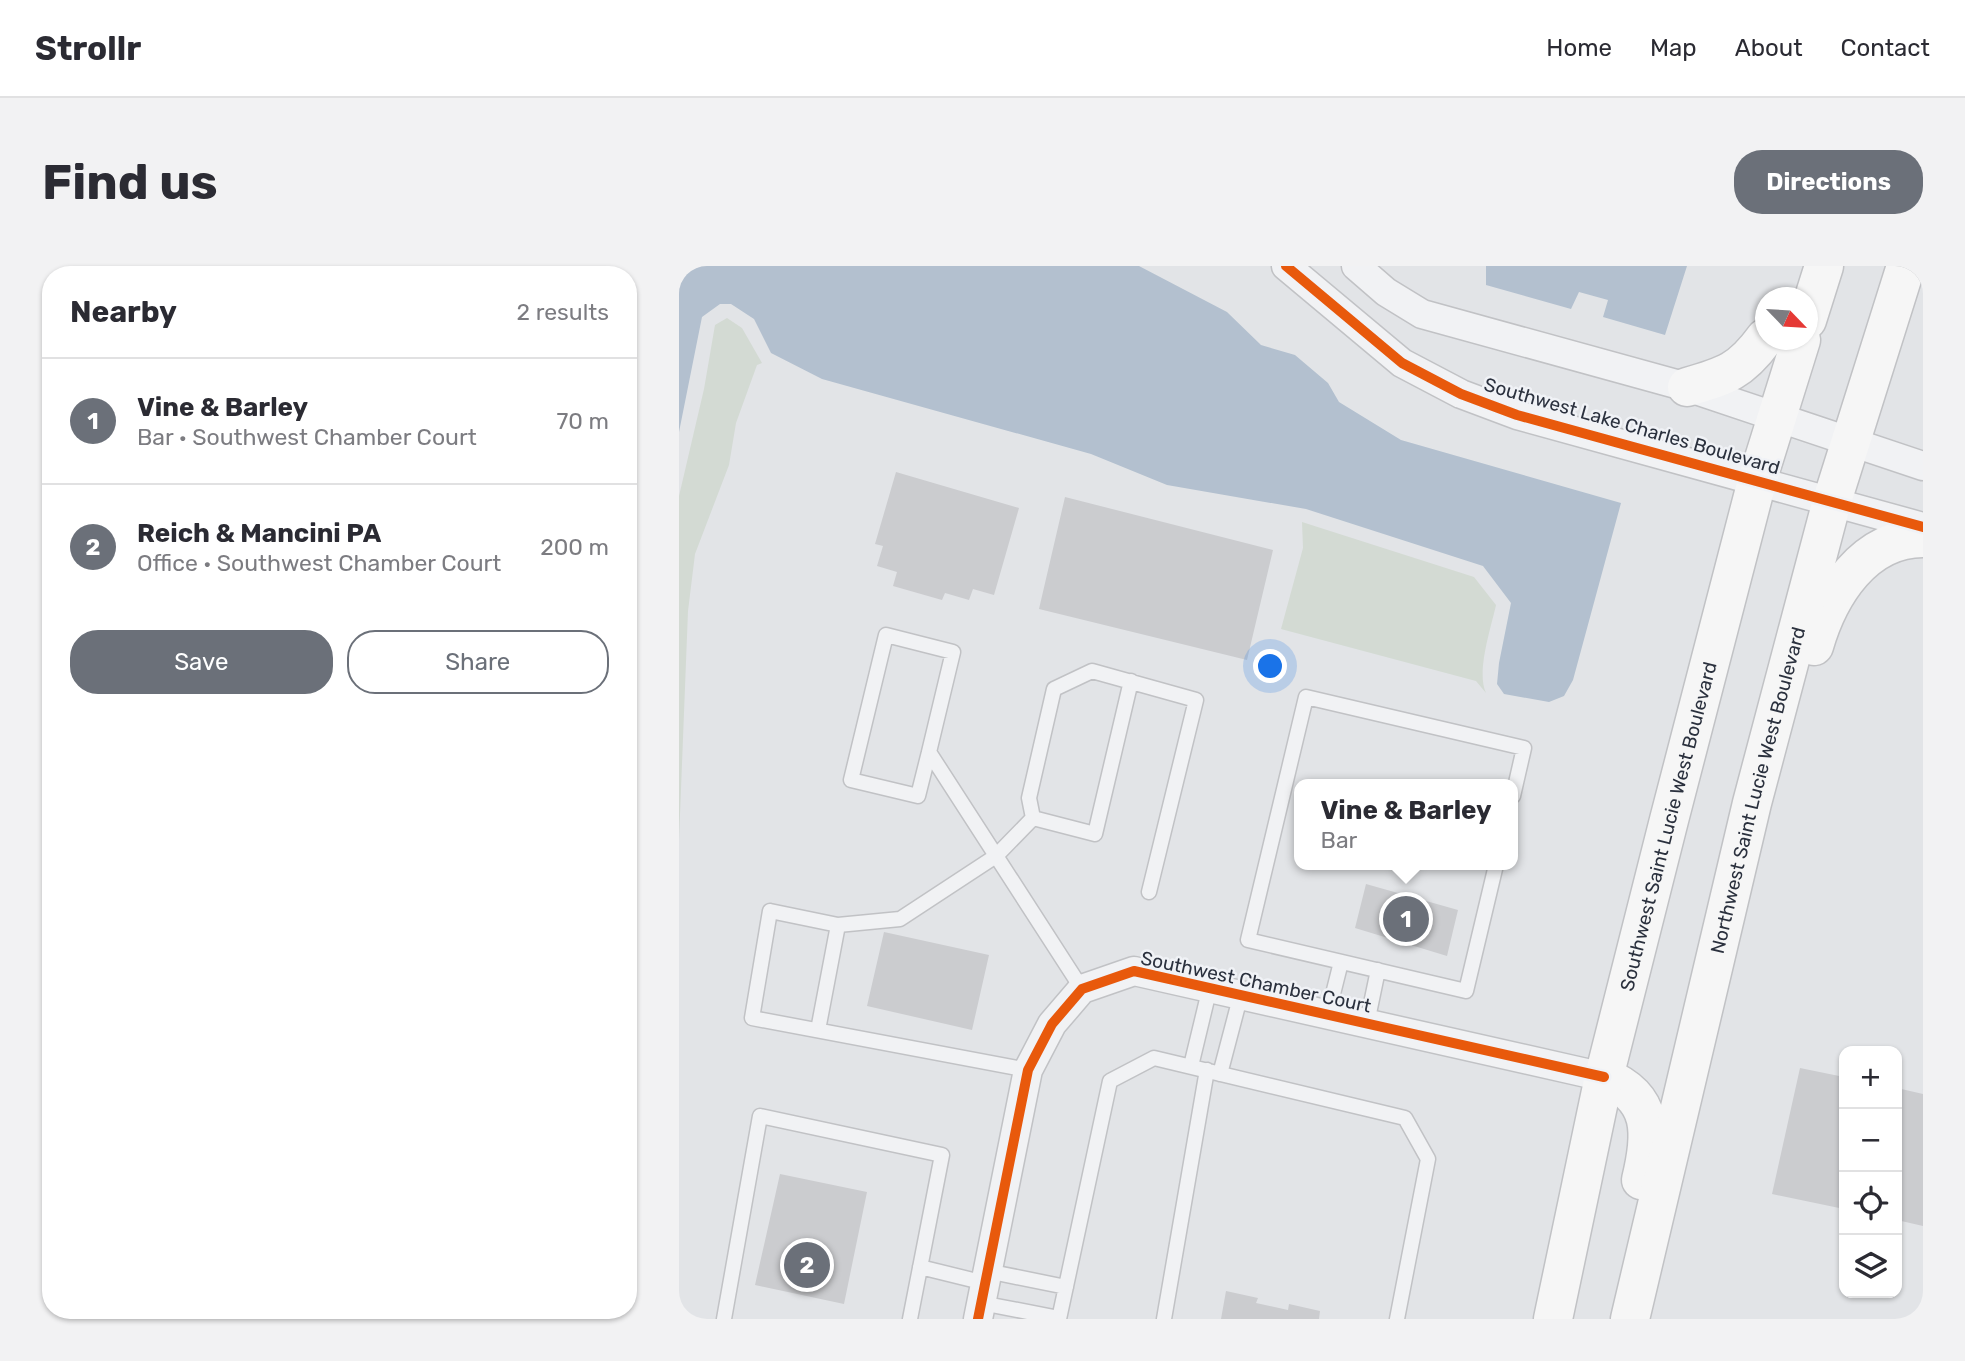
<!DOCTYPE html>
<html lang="en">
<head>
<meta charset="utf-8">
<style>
  :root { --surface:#fff; --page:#f2f2f3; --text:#2b2b33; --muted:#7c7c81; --line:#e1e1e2; --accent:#6b7079 }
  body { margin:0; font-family:Rubik,sans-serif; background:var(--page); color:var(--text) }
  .controls { position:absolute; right:21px; bottom:21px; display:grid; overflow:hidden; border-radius:14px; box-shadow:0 2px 5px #0004 }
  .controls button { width:63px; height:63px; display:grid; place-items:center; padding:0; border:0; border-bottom:2px solid var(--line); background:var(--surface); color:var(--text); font:35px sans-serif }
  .compass { position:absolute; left:1076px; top:21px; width:63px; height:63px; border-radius:50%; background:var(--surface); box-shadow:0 2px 5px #0004; rotate:115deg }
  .you { position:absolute; left:592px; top:401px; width:24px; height:24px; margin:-18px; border:5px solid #fff; border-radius:50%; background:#1a73e8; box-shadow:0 0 0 10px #1a73e833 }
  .badge { display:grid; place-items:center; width:46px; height:46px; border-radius:50%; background:var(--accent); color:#fff; font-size:23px; font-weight:700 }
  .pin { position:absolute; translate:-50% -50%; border:4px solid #fff; box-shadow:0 2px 7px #0006 }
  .popup { position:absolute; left:615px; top:513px; width:224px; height:91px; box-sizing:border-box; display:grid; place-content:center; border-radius:14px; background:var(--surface); filter:drop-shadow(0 2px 5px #0005); font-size:23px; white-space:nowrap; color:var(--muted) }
  .popup b { font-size:26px; color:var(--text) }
  .popup::after { content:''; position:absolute; left:50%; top:100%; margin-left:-14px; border:14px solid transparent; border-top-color:var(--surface) }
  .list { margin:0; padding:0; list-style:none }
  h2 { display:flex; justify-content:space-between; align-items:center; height:91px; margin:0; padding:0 28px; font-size:30px }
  h2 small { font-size:23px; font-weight:400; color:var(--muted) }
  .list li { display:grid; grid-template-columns:46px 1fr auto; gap:21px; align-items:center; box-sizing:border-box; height:126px; padding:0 28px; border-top:2px solid var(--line) }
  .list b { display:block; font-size:26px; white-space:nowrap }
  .list p { margin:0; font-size:23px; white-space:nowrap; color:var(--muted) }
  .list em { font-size:23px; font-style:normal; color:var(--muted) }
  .actions { display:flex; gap:14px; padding:21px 28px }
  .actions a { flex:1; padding:16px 0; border:2px solid var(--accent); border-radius:28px; text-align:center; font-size:24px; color:var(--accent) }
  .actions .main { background:var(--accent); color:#fff }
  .icon { flex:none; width:38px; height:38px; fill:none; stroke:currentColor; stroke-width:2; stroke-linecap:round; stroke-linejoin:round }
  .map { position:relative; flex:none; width:1244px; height:1053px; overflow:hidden; border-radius:28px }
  header { display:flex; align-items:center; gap:42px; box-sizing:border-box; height:98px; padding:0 35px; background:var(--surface); border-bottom:2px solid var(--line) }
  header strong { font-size:33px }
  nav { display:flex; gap:38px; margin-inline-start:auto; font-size:24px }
  .intro { display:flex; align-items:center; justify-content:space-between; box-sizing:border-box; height:168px; padding:0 42px }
  h1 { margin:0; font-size:49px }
  .button { padding:18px 32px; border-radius:28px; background:var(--accent); color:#fff; font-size:24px; font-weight:700 }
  main { display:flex; gap:42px; padding:0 42px }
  aside { flex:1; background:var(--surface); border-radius:28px; box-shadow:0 2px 5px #0004 }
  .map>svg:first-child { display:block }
</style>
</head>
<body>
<header>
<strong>Strollr</strong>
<nav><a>Home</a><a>Map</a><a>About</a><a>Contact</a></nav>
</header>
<div class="intro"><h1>Find us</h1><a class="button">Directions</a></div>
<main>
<aside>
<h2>Nearby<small>2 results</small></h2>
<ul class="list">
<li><span class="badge">1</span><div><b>Vine &amp; Barley</b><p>Bar · Southwest Chamber Court</p></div><em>70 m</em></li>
<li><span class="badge">2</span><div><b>Reich &amp; Mancini PA</b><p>Office · Southwest Chamber Court</p></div><em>200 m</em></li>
</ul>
<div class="actions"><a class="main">Save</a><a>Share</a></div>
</aside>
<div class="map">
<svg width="1244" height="1053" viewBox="0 0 1244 1053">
  <rect width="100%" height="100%" fill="#e2e4e7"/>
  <path fill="#d3dad3" d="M48,52L63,62L83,97L78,99L57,157L50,199L16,288L9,345L0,574V230L25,123L36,59Z
    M623,256L795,311L817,339C812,362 797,406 807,427L797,415L602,363L624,282Z"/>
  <path fill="#b3c0cf" d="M0,0H460L548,46L582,79L616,89L649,117L660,136L722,174L942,237L894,414L885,430L870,436L825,428L818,418L820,397L832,337L804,300L627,243L488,219L412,188L143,113L92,87L75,53L52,38H41L23,51L0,166Z
    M807,0H1008L986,69L924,51L929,34L900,26L892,43L807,19Z"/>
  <path fill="#cbcccf" d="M217,206L340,242L315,329L294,323L290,334L266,327L263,334L214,320L218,306L198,300L204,280L196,278Z
    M386,231L594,284L568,394L360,343Z
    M687,618L779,644L768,690L676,662Z
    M205,666L310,689L293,764L188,740Z
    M1121,802L1165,811V943L1093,928Z
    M1218,822L1244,828V960L1218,954Z
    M101,908L188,926L165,1038L76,1019Z
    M547,1025L579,1032L577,1037L609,1044L610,1038L641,1045L640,1053H542Z"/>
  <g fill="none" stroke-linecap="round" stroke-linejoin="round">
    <defs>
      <path id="service" d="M250,486L239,530L172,514L207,369L274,386L250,486L403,723
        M354,552L416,568L452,415
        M817,599L787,725L569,674L627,431L845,482L834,530
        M649,748L662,696
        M688,757L699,704
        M139,764L159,659
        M512,800L531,721
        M349,804L73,752L91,645L159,659L221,653L317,590L354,552L350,532L375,423L413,405L517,434L470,626
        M541,808L562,728
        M241,1001L306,1017
        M308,1005L387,1021
        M302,1037L380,1052
        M45,1053L81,850L263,889L231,1053
        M380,1053L431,815L475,792L726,852L749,893L718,1053
        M485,1053L528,804"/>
      <path id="minor" d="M607,0L723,97L782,128L838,149L1244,261
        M677,0L707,26L743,48L1008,121L1244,200
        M299,1053L349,804L373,758L403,723L455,705L925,811"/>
      <g id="secondary">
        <path d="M1128,54L1145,0"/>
        <path d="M1008,121C1047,110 1062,105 1086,72"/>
        <path d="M1135,380C1150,328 1185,272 1244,272"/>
        <path d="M925,811C976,831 973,869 962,914"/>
        <path id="s1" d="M874,1053L925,811L990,554L1078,215L1122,74"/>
        <path id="s2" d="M951,1053L1073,537L1153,235L1227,0"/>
      </g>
    </defs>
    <use href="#service" stroke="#c1c2c5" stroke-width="17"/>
    <use href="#minor" stroke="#c1c2c5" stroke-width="31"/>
    <use href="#secondary" stroke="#c1c2c5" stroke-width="41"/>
    <use href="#service" stroke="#f1f2f4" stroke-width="14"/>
    <use href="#minor" stroke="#f1f2f4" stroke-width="28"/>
    <use href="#secondary" stroke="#f6f6f6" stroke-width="38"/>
    <defs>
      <path id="cycleway" d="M607,0L723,97L782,128L838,149L1244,261
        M299,1053L349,804L373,758L403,723L455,705L925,811"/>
    </defs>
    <use href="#cycleway" stroke="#f0f2f6" stroke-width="15"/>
    <use href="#cycleway" stroke="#e8590c" stroke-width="10"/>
  </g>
  <g text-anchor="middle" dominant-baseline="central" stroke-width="5" stroke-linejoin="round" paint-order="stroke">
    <g font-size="19" fill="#2b313e" stroke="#f0f2f6">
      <text transform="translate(953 160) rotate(16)">Southwest Lake Charles Boulevard</text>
      <text stroke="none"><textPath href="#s2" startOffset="544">Northwest Saint Lucie West Boulevard</textPath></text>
      <text stroke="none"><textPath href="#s1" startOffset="506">Southwest Saint Lucie West Boulevard</textPath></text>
      <text transform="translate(577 716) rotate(12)">Southwest Chamber Court</text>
    </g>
  </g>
</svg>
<div class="controls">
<button>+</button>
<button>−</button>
<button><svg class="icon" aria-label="locate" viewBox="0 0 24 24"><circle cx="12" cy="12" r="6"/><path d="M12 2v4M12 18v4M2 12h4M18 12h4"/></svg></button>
<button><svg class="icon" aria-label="layers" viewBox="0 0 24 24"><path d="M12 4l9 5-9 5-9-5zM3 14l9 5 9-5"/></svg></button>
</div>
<svg class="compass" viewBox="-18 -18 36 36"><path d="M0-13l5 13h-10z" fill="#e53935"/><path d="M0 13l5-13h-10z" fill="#7c7c81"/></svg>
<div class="you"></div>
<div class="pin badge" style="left:727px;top:653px">1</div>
<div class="popup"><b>Vine &amp; Barley</b>Bar</div>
<div class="pin badge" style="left:128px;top:999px">2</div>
</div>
</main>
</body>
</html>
